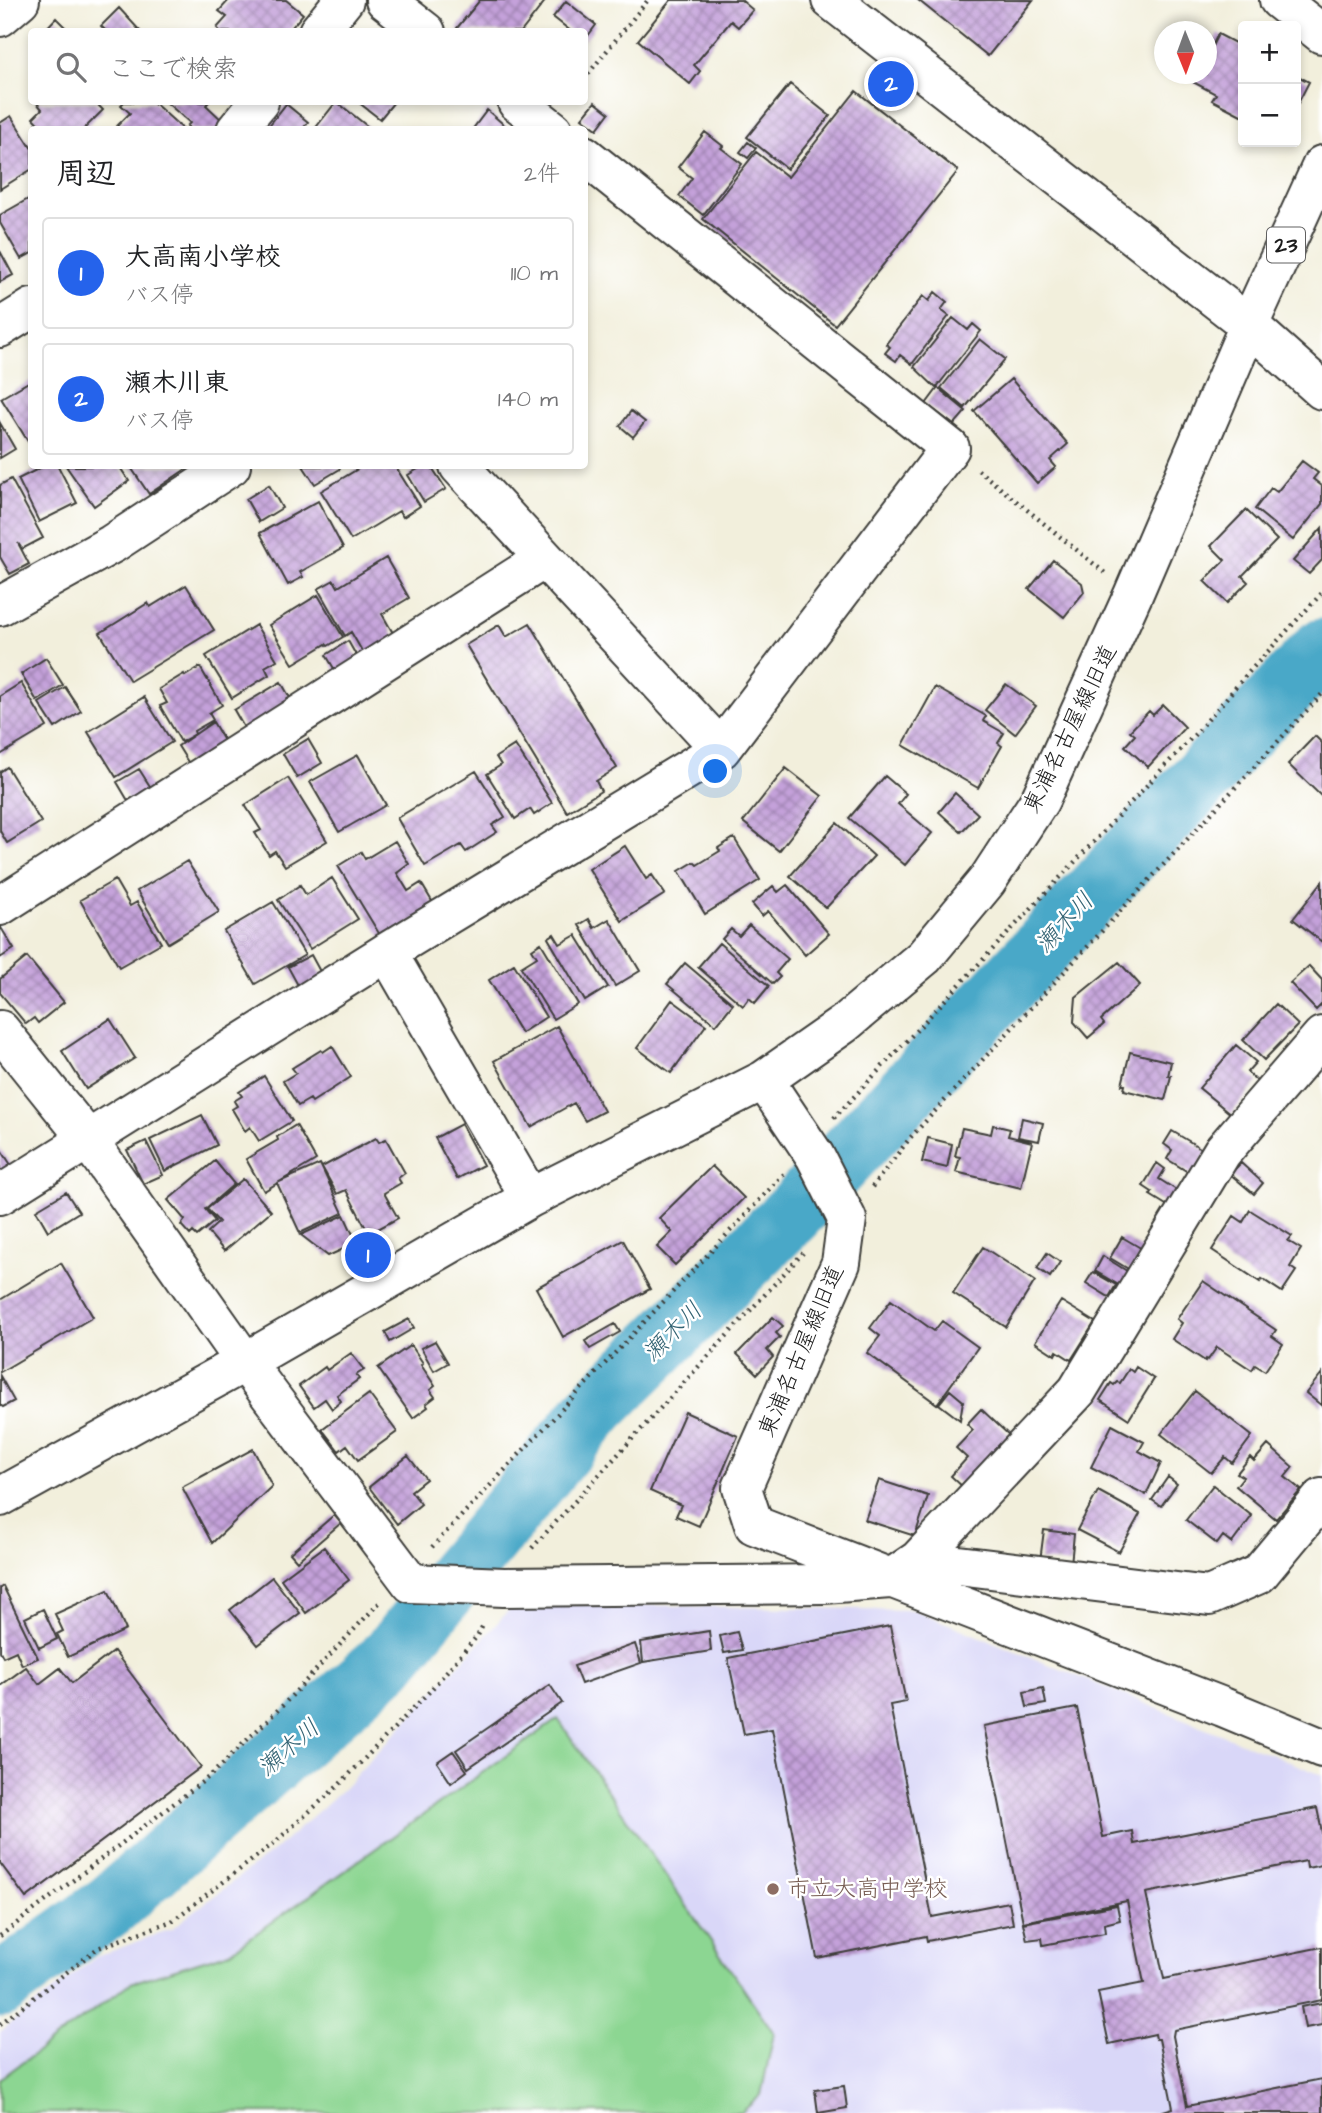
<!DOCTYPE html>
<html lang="ja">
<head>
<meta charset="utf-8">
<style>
  :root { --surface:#fff; --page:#f2f2f2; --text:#202124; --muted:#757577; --line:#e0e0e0; --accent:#2563eb }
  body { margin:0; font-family:"Architects Daughter","Klee One",sans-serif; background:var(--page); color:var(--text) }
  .controls { position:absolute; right:21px; top:21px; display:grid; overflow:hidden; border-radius:7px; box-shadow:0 4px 10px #0003 }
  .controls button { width:63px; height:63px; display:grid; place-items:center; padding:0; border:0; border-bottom:2px solid var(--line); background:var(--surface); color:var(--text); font:35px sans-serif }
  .compass { position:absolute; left:1154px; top:21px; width:63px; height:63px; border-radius:50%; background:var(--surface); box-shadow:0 4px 10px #0003; rotate:179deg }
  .you { position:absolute; left:716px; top:772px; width:24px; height:24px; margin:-18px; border:5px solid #fff; border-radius:50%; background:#1a73e8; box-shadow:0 0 0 10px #1a73e833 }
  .badge { display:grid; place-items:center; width:46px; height:46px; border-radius:50%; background:var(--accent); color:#fff; font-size:23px; font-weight:700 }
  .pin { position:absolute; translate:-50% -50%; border:4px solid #fff; box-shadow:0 2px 7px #0006 }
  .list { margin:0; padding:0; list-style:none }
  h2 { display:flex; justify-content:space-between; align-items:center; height:91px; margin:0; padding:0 28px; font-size:30px }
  h2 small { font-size:23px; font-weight:400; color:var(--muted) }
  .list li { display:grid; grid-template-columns:46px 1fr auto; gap:21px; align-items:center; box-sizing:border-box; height:112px; margin:0 14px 14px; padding:0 14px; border:2px solid var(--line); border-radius:7px }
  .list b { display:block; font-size:26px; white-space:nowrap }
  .list p { margin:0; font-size:23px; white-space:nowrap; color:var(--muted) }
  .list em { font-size:23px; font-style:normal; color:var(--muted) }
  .icon { flex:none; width:38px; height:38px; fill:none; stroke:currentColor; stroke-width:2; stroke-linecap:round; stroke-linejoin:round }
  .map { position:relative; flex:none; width:1322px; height:2113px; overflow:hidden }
  .search { position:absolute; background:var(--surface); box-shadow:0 4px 10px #0003; left:28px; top:28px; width:560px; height:77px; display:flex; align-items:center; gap:18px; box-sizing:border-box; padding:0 24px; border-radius:7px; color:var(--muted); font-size:26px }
  .panel { position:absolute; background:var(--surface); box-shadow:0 4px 10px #0003; left:28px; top:126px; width:560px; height:343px; border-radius:7px }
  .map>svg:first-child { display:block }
</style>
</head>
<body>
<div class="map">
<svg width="1322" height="2113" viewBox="0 0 1322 2113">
  <defs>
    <pattern id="building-cross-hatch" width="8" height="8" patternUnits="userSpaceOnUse" patternTransform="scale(1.75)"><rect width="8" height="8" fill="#c4a1da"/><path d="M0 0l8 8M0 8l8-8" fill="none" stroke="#9e82b0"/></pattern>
  </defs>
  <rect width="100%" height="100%" fill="#fff"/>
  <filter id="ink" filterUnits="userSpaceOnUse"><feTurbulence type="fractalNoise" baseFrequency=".0143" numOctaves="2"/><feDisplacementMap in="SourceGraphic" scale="14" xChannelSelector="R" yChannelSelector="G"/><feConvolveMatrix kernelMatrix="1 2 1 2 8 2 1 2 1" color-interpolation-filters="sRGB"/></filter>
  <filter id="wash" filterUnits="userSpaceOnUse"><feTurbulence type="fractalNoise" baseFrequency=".00686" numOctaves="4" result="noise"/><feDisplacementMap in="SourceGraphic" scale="28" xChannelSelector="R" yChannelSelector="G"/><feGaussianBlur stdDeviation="1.57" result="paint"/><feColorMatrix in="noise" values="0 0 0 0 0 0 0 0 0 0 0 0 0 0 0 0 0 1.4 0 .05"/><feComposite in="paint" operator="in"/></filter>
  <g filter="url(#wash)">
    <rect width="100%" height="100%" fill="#f2efdc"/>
    <path fill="#d9d7f8" d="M515,1603L914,1610L1322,1775V2113H0V2032L96,1957L171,1929L277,1848L343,1789L483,1639Z"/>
    <path fill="#8cd692" stroke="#547957" stroke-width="2" d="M558,1719L774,2033L761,2095L741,2113H0V2079L131,1983L230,1952Z"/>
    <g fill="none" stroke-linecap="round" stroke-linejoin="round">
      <path stroke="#49a8c8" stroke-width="63" d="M0,1986L111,1905L386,1662L599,1405L793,1213L1322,650"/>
    </g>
    <g id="blocks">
      <path fill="url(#building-cross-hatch)" d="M229,0H286L303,14L288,32H221L217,28L227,17L219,11Z
        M480,0H546L521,32H461L457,28Z
        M671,0H741L753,10L738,27L731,21L694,65L700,71L690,84L638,40Z
        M918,0H1033L988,56Z
        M566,1L596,25L584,41V32H572L553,17Z
        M119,8L141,32H107L101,26Z
        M56,18L70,32H43Z
        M1218,34L1243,47V116L1212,100L1216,94L1193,82L1197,74H1207V56Z
        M1296,75L1309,82L1296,107Z
        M790,84L830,116L787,169L747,137Z
        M856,91L958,171L835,325L703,219L756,152L788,177Z
        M39,102H95L103,110L83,130H44L33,118L42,109L37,103Z
        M124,102H153L184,130H121L117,126L130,113L121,105Z
        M166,102H209L206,105L224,122L217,130H191L187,126L190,123Z
        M336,102H337L372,130H314Z
        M358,102H394L380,119Z
        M595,102L609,113L597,129L582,118Z
        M286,104L308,122L302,130H272L268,127Z
        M487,110L510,130H472Z
        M11,116L32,149V169L0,189V123Z
        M705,132L723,146L721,148L742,164L703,215L679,196L692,178L678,167Z
        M748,142L756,148L748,158L740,152Z
        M32,197V253L21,259L0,223V215Z
        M0,251L13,275L0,282Z
        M935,292L947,302L941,310L949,316L912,364L900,355L896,361L885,353L890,347L886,344L923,296L929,301Z
        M953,318L968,330L973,324L981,331L936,388L914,367Z
        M980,339L1005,359L965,408L941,388Z
        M1011,379L1068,444L1050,460L1056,467L1037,483L974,411Z
        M32,380V441L29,443L1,398Z
        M938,388L966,411L954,425L926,404Z
        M631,411L645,422L633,437L620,426Z
        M0,423L15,449L0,458Z
        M1302,461L1318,473L1313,479L1322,486V504L1293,540L1255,509L1271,488L1277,492Z
        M44,466H58L77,503L39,522L18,479Z
        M66,466H119L129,481L94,506Z
        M130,466H184L186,469L149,494Z
        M303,466H338L340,469L315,484Z
        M363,466H395L420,506L403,517L399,511L351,540L321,491Z
        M423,466H431L446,489L424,502L408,475Z
        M11,479L43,538L22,549L18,543L29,564L10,574L0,557V485Z
        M269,485L282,508L259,522L246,499Z
        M318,501L343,548L300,572L303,577L288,585L260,533Z
        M1246,510L1277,540L1242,576L1248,582L1227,603L1204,581L1225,560L1211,546Z
        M1322,528V560L1309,574L1293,561Z
        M386,558L409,598L382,614L397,640L366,658L351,632L345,636L318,589L334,580L338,587Z
        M1053,560L1082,583L1084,592L1064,617L1029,589Z
        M186,585L214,630L130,681L100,633L148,603L150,607Z
        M318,595L343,637L328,646L326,644L293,664L269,625Z
        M530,623L617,768L596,781L601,791L567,812L466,645L499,625L506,637Z
        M256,625L277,660L265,667L269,675L232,698L206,656Z
        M348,641L361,664L339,677L326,655Z
        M46,658L63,685L37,701L21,674Z
        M200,667L222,705L209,713L213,720L194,731L195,734L181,742L160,706L167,703L159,689L184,674L185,676Z
        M281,682L293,703L246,731L234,710Z
        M21,683L47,727L0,755V696Z
        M1006,684L1036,706L1015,734L985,710Z
        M65,687L81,711L55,728L39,703Z
        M935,687L986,716L983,721L1004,733L998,743L1002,746L978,788L903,745Z
        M144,697L172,742L116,777L88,732Z
        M1163,705L1185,727L1148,767L1125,746L1135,735L1130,731L1149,711L1153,715Z
        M213,722L227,746L191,767L178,746Z
        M1315,736L1322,743V797L1288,764Z
        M308,739L322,763L297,778L283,754Z
        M515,745L552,803L534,815L530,809L515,819L487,774L501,765L496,757Z
        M358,755L386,805L339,832L310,782Z
        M7,767L41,822L7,843L0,831V772Z
        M786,768L822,796L779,851L743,822Z
        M139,769L153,791L130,804L117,782Z
        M476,771L505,817L492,825L497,832L466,852L461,845L425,866L397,818Z
        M885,776L906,794L898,804L932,833L905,865L849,818Z
        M288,778L327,841L285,866L275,851L269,855L255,833L261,830L245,805Z
        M955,793L978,814L961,832L939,812Z
        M837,823L874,856L826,908L790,876Z
        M734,838L760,880L705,914L679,871L694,862L697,865L720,851L718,848Z
        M395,841L409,864L397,873L408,891L421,883L436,908L383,940L338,866L361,852L365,859Z
        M625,846L646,879L652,875L665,894L622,921L589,869Z
        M187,861L219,912L168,943L137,891Z
        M332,878L358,919L310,949L278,900L300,885L306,895Z
        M115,880L130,906L137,902L161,943L119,967L80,900Z
        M1322,882V942L1293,919Z
        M787,885L829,934L805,955L768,911L762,916L752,904L773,886L778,892Z
        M273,902L305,955L255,984L224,931Z
        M589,919L594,928L609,919L640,971L615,986L579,925Z
        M749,925L788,959L776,973L780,977L773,984L722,939L731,929L739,936Z
        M0,926L14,949L0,958Z
        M554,934L560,944L576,935L608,987L585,1001L548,938Z
        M541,943L578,1004L553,1019L521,967L537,957L532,949Z
        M719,943L769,986L755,1003L749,998L743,1006L698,967Z
        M311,955L323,977L300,989L288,967Z
        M27,957L64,1002L38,1023L34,1018L26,1024L0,993V979Z
        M1119,962L1140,985L1101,1020L1104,1024L1088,1038L1074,1022L1076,997Z
        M685,963L733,1004L716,1025L667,984Z
        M514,964L546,1017L521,1033L489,980Z
        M1309,966L1322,980V1004L1316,1010L1290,983Z
        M672,1000L706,1025L671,1073L637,1048Z
        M1276,1004L1298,1025L1264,1060L1243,1040Z
        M110,1019L135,1058L86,1089L62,1051Z
        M557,1026L604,1111L585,1121L574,1103L531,1127L494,1061Z
        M1236,1045L1256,1062L1247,1072L1258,1082L1231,1114L1199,1088Z
        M332,1046L351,1077L312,1102L310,1099L298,1106L283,1081L296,1073L292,1068L321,1050L323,1052Z
        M1130,1052L1171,1062L1168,1076H1171L1165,1100L1124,1090L1125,1085H1122Z
        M264,1076L292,1121L259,1141L250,1127L245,1131L232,1109L237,1106L234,1101L242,1096L239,1092Z
        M202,1115L217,1145L165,1171L150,1140Z
        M1022,1118L1043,1123L1039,1141L1018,1137Z
        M461,1124L483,1165L457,1179L435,1138Z
        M296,1125L316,1160L264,1191L246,1159L278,1140L277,1137Z
        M993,1125L1010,1129L1008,1136L1032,1142L1021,1188L956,1172L960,1157L955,1156L962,1128L991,1134Z
        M1172,1131L1207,1152L1193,1175L1167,1159L1172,1150L1164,1144Z
        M376,1138L379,1142L386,1139L405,1173L398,1178L401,1183L384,1193L398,1218L369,1234L346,1190L337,1194L322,1167Z
        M928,1138L952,1144L947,1168L922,1162Z
        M146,1141L163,1175L143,1184L127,1150Z
        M0,1148L13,1168L0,1176Z
        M215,1161L234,1184L205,1209L215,1221L197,1236L193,1232L190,1235L181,1225L185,1220L168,1200Z
        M1157,1163L1165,1169L1159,1179L1181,1193L1171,1208L1150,1195L1152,1192L1143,1186Z
        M1241,1163L1263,1183L1254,1194L1230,1174Z
        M320,1164L343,1213L300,1233L277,1183Z
        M712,1166L744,1198L675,1265L657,1247L672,1232L659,1218Z
        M243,1179L271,1211L224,1251L208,1232L219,1222L207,1209Z
        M66,1192L79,1212L48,1231L36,1210Z
        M1250,1210L1292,1236L1288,1241L1301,1249L1290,1267L1296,1271L1282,1292L1262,1279L1260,1282L1212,1250L1234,1216L1243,1222Z
        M344,1215L357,1243L328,1256L301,1235Z
        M1122,1237L1144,1250L1132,1271L1110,1258Z
        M623,1240L650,1289L563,1337L536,1288Z
        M983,1247L1035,1281L1006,1327L953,1293Z
        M1047,1253L1060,1262L1050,1277L1037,1268Z
        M1103,1256L1130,1273L1122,1287L1095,1271Z
        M61,1263L93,1317L0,1372V1300Z
        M1093,1272L1116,1285L1109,1297L1086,1283Z
        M1203,1281L1276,1330L1272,1336L1283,1344L1265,1371L1255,1365L1252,1370L1217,1347L1208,1360L1206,1359L1205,1361L1172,1339L1182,1323L1177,1319Z
        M891,1300L934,1331L942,1321L978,1347L937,1404L867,1353L880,1336L870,1328Z
        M1061,1301L1095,1322L1071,1360L1057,1351L1055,1355L1035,1342Z
        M773,1317L783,1326L776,1333L780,1337L767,1350L773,1357L757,1374L737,1354Z
        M409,1319L414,1328L390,1342L385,1332Z
        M615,1324L620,1332L590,1349L585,1341Z
        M435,1341L448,1363L434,1371L421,1348Z
        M411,1345L423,1363L421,1365L435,1386L430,1390L435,1397L426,1404L428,1407L413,1418L378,1368Z
        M351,1353L364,1370L356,1375L359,1379L337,1395L341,1401L332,1409L325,1399L314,1407L299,1386L325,1367L327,1370Z
        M1136,1367L1154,1379L1129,1419L1100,1400L1111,1383L1114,1385L1117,1382L1120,1383L1129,1369L1133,1372Z
        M1322,1373V1406L1306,1393Z
        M0,1376L14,1401L3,1407L0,1405Z
        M950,1390L963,1401L960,1420L939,1404Z
        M1195,1391L1252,1436L1232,1463L1225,1457L1211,1473L1161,1434Z
        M369,1394L397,1432L358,1460L347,1445L339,1451L322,1429Z
        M981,1409L1010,1436L964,1488L951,1476L967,1458L956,1448L973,1430L967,1424Z
        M685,1412L738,1436L699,1526L676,1516L681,1505L650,1491Z
        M1112,1425L1144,1442L1139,1451L1161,1463L1146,1495L1091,1467Z
        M1268,1445L1293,1467L1285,1477L1301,1490L1276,1519L1236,1486L1243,1477L1237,1473L1250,1457L1254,1461Z
        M253,1449L272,1486L212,1543L182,1487Z
        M408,1456L426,1479L411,1491L421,1504L397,1524L369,1487Z
        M1168,1477L1177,1484L1161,1506L1152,1500Z
        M879,1480L928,1496L915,1536L865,1520Z
        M1213,1485L1252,1516L1232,1543L1223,1536L1217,1544L1186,1520Z
        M1098,1491L1140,1514L1119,1552L1077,1530Z
        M334,1515L341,1523L297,1561L290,1553Z
        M1044,1530L1074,1534L1071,1564L1040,1561Z
        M324,1547L349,1580L306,1613L281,1579Z
        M272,1577L300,1613L258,1645L230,1610Z
        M3,1586L38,1658L22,1665L16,1651L3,1657L0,1651V1588Z
        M108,1590L126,1630L68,1657L57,1634L63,1631L55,1614Z
        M43,1609L57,1639L39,1648L25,1618Z
        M890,1626L906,1702L890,1705L932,1917L1009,1902L1013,1924L927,1941L926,1936L817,1958L772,1729L744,1734L728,1658Z
        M709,1631L711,1651L643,1662L641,1642Z
        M737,1632L742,1650L724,1653L720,1636Z
        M635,1644L641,1663L581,1684L574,1666Z
        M114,1651L201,1767L26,1898L0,1863V1686L26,1667L39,1684L60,1668L72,1683Z
        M550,1685L562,1703L468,1768L456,1750Z
        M1043,1688L1046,1704L1027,1707L1024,1692Z
        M1077,1708L1103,1837L1132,1831L1134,1844L1317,1808L1322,1832V1865L1307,1868L1306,1861L1146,1893L1164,1979L1322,1947V2000L1174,2030L1173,2036L1187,2106L1322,2079V2113H1157L1173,2108L1159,2039H1156L1155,2034L1109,2044L1098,1992L1144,1983L1127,1901L1023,1922L984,1726Z
        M453,1751L467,1771L451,1783L437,1762Z
        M1117,1905L1120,1920L1104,1924L1105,1933L1043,1945L1042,1938L1027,1940L1023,1923Z
        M1322,2003V2025L1305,2028L1301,2007Z
        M844,2086L847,2108L818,2113L815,2090Z"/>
    </g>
  </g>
  <g filter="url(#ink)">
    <use href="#blocks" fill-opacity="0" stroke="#3c3c39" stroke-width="2"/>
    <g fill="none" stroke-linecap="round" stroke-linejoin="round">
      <defs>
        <path id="minor" d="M385,0L426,32
          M1279,0L1322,34
          M0,17L20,0
          M318,32L344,0
          M517,102L553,130
          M236,130L259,102
          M0,328L32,308
          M459,466L721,749
          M0,606L112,544L231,466
          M0,906L544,559
          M387,952L530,1198
          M0,1030L89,1141L245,1362L411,1583L504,1587L824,1584L890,1579L918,1560L1077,1391L1222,1152L1322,1036
          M764,1080L815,1156L847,1219L841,1263L742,1488L754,1525L1223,1707L1322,1748
          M0,1195L387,952L721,749L950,448L584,155
          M0,1497L245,1362L530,1198L764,1080L844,1024L924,957L987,881L1040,800L1133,595L1249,325L831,0
          M918,1560L1209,1596L1259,1574L1322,1498"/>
        <path id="major" d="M1322,165L1249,325L1322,390"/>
      </defs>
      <use href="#minor" stroke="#3c3c39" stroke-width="42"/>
      <use href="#major" stroke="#3c3c39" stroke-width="42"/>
      <path stroke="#3c3c39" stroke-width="4.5" stroke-dasharray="2 5" stroke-linecap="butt" d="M584,79L648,0
        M978,470L1105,573
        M834,1118L1198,731L1248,673L1322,593
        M872,1187L910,1138L1322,694
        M432,1547L784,1174
        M532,1548L803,1253
        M0,1936L210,1776L283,1705L380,1602
        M0,2024L98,1948L172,1921L273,1844L338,1786L429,1692L478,1635L484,1623"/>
      <use href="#minor" stroke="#fff" stroke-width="38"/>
      <use href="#major" stroke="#fff" stroke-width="38"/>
    </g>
  </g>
  <circle fill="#8d6e63" stroke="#fff" stroke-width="2.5" cx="773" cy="1889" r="7"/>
  <g text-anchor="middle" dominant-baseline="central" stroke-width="5" stroke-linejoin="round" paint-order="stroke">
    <rect fill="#fff" stroke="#606060" stroke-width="2" x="1267" y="227.5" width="38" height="35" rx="5"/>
    <g font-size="21" font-weight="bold" fill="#1c1c1c">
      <text x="1286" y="245">23</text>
    </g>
    <g font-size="23" fill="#1c1c1c" stroke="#fff">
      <text transform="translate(1070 729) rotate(-64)">東浦名古屋線旧道</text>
      <text transform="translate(801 1351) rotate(-67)">東浦名古屋線旧道</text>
    </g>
    <g font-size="23" fill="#785e54" stroke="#fff" text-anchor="start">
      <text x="787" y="1889">市立大高中学校</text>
    </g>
    <g font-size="24" font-style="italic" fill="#326272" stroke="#fff">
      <text transform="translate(1065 923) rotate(-47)">瀬木川</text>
      <text transform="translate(673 1332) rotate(-45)">瀬木川</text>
      <text transform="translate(289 1748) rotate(-41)">瀬木川</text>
    </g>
  </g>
</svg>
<div class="controls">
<button>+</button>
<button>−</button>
</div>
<svg class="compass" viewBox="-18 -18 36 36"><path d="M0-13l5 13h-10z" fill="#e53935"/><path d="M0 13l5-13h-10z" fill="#757577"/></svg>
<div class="you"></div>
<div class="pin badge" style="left:368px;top:1255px">1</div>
<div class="pin badge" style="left:891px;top:84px">2</div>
<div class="search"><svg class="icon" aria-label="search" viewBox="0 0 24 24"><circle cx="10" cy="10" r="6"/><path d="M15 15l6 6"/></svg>ここで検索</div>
<section class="panel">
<h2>周辺<small>2件</small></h2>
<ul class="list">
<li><span class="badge">1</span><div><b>大高南小学校</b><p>バス停</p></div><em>110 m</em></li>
<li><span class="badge">2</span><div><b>瀬木川東</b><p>バス停</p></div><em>140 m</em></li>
</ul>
</section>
</div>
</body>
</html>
